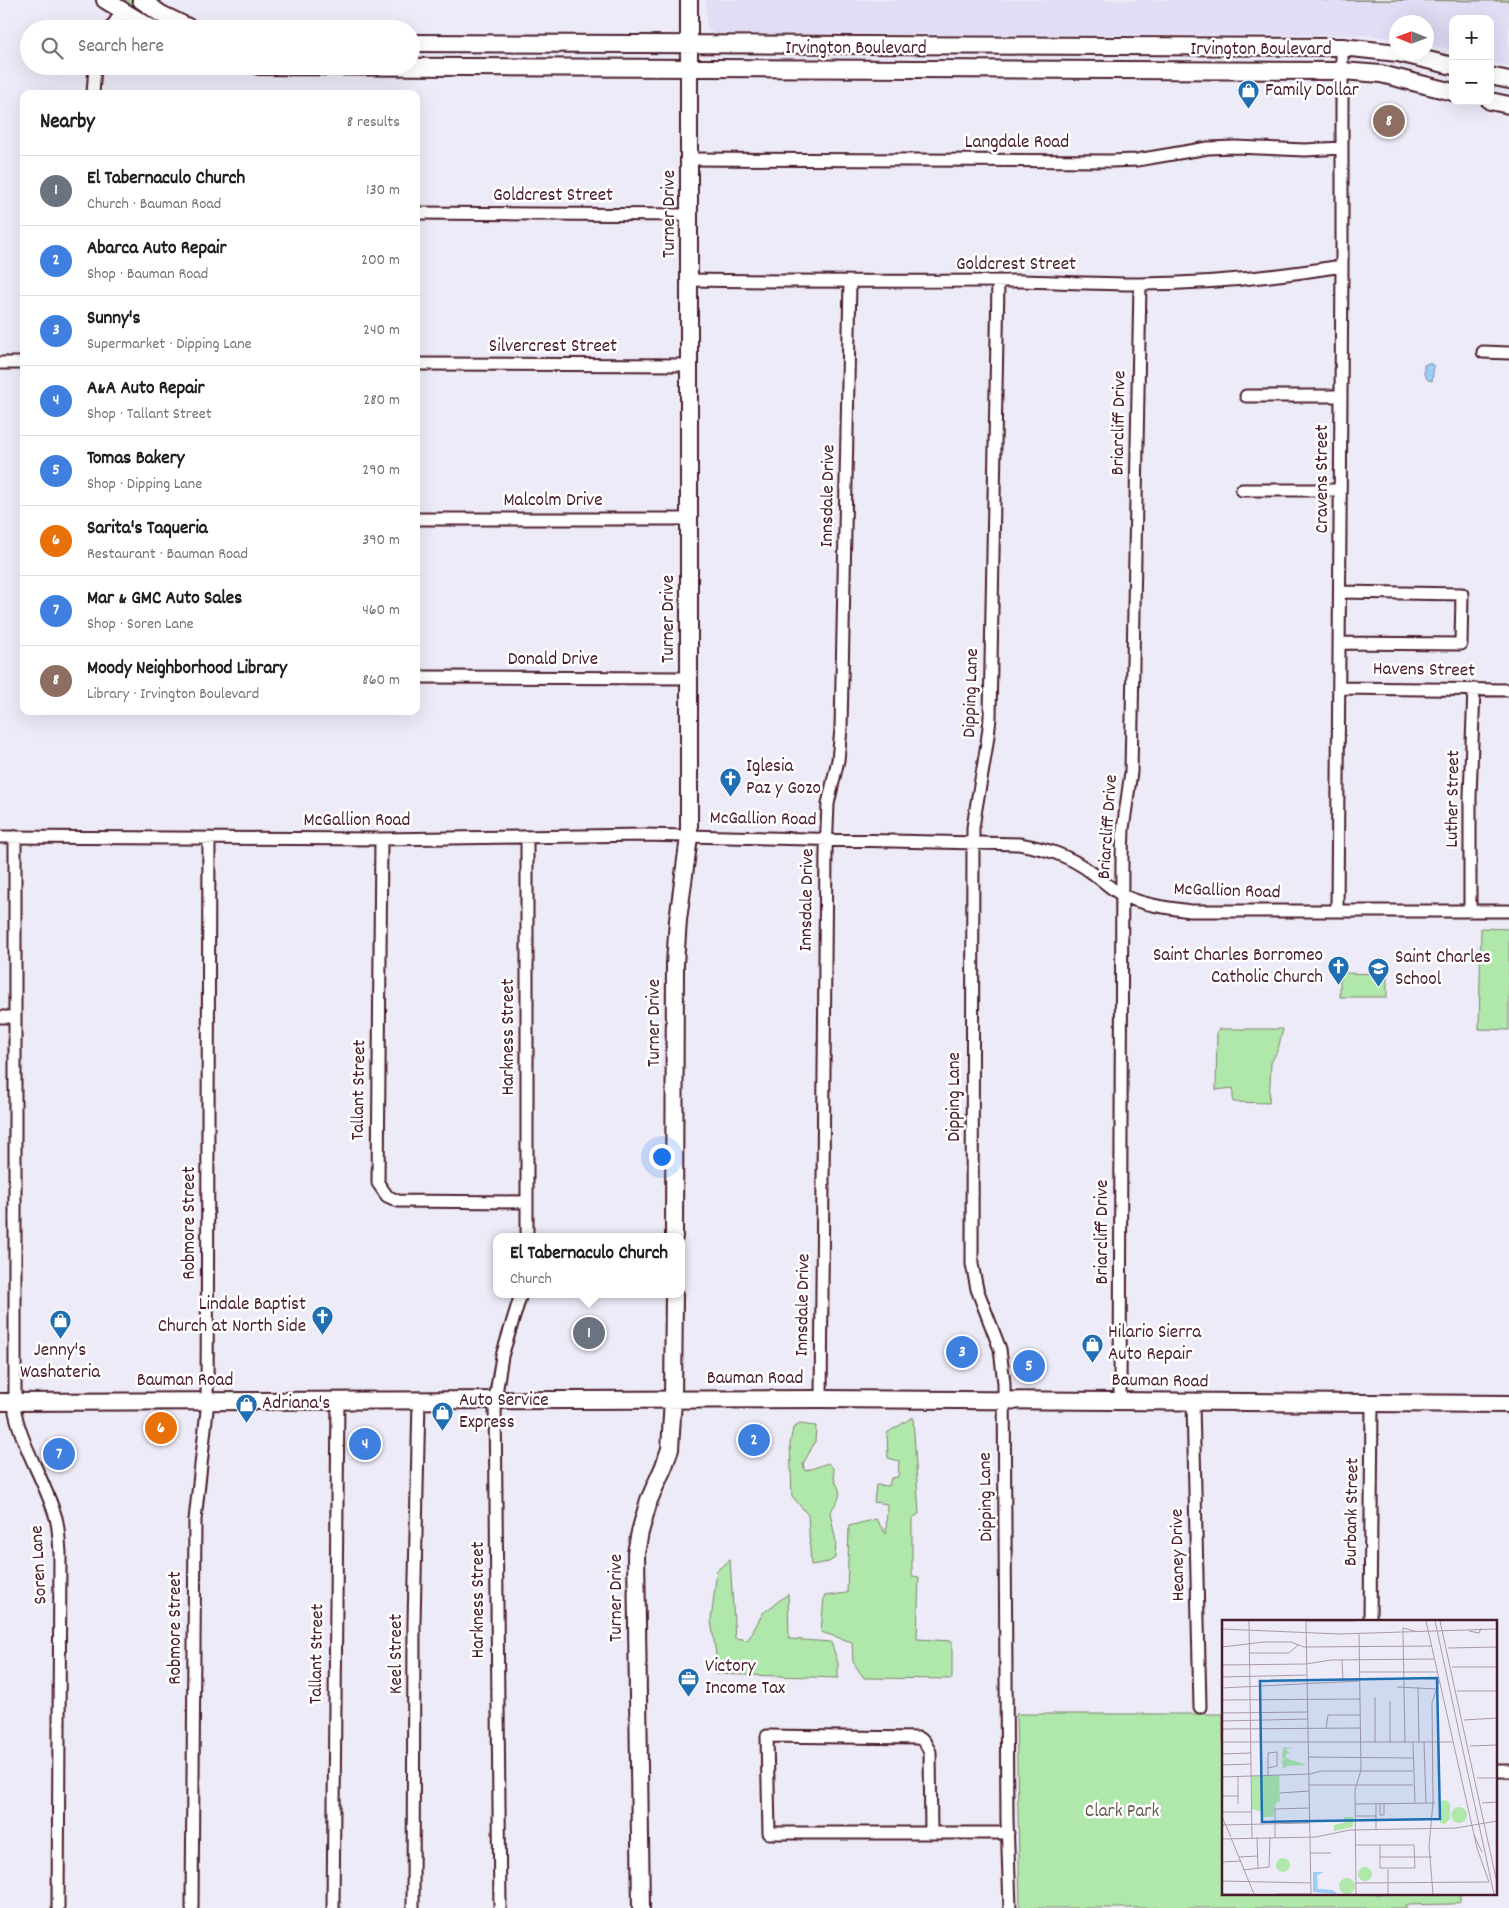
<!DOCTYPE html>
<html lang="en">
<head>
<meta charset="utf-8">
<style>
  :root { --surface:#fff; --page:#f6f6f6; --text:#202124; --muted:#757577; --line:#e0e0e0; --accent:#d93025 }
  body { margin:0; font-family:Dekko,sans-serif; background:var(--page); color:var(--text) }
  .controls { position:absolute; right:15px; top:15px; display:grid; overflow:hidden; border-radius:10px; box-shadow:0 5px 20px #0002 }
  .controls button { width:45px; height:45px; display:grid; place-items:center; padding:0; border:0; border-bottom:1px solid var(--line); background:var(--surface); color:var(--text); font:25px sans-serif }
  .compass { position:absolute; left:1389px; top:15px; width:45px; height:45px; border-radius:50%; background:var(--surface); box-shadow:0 5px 20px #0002; rotate:271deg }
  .you { position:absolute; left:661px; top:1156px; width:18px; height:18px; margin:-12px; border:4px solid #fff; border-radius:50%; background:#1a73e8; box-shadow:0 0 0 8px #1a73e833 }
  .badge { display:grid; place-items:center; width:32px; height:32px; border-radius:50%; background:var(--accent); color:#fff; font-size:16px; font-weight:700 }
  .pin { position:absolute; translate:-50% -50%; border:2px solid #fff; box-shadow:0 1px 5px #0006 }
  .popup { position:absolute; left:493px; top:1233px; width:192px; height:65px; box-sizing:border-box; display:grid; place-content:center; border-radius:10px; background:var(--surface); filter:drop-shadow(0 1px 4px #0005); font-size:16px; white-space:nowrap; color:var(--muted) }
  .popup b { font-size:19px; color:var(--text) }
  .popup::after { content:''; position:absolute; left:50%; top:100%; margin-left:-10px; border:10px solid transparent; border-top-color:var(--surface) }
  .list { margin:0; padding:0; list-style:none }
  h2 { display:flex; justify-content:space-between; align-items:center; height:65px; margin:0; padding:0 20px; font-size:21px }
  h2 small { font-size:16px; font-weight:400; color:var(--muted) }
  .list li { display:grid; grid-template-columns:32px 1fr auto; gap:15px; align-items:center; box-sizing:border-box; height:70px; padding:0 20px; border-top:1px solid var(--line) }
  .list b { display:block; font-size:19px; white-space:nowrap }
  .list p { margin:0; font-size:16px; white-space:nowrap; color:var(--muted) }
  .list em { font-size:16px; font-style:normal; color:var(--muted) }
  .icon { flex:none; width:28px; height:28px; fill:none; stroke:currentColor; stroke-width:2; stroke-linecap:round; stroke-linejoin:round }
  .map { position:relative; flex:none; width:1509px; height:1908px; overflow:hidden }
  .search { position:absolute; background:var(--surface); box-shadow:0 5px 20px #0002; left:20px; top:20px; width:400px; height:55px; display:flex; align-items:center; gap:12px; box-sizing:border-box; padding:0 18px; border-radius:28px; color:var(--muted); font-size:19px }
  .panel { position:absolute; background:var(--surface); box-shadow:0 5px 20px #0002; left:20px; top:90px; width:400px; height:625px; border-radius:10px }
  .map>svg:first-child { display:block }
</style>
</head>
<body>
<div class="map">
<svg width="1509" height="1908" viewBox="0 0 1509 1908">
  <rect width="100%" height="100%" fill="#eeebf9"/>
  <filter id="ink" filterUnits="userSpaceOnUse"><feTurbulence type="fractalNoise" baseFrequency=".02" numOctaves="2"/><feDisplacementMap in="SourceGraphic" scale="10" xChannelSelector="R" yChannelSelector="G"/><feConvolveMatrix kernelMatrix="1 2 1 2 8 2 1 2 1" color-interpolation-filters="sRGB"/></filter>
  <g filter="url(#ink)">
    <path fill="#e2ddf5" d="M706,0H1509V67L1490,62V19H1453V50L1427,44L1426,22H1396V39L1369,35L713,34L706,26Z"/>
    <path fill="#b0e7aa" stroke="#7d836a" d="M119,0H135L178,29H164Z
      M1323,0H1509V1Z
      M1481,928L1509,929V1030L1479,1029Z
      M1340,973L1387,974V997H1340Z
      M1219,1029H1283L1278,1049L1271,1063L1269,1103L1233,1102V1088L1216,1090L1217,1031Z
      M913,1417L919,1514L912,1518V1576L919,1577L917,1639L952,1641V1679L864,1678L853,1662L852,1642L821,1632L824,1596L847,1593L849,1526L876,1519L886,1534L887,1504L874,1502L876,1485L889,1486L891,1478L898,1477L899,1461L888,1458L887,1433Z
      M800,1424L816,1426L815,1442L803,1464L805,1471L828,1463L834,1469C832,1483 842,1487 839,1497C838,1502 833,1507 830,1512L836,1542L835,1558L829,1562L811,1565L808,1515L792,1496L790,1443L793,1428Z
      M730,1560L735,1638L748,1640L763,1613L788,1594L789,1639L831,1642L838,1663V1678L716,1674L717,1662L711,1620L717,1570Z
      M1016,1714H1223V1894H1460V1901L1453,1904L1406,1905V1908H1020Z"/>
    <path fill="#9cccf8" stroke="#7b87a6" d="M1429,363L1434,366L1432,381L1428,380L1424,374V365Z"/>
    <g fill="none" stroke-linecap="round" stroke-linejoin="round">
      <defs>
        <path id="street" d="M110,29L123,10
          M93,94L95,66
          M690,159L1111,161L1137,160L1208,148L1235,147L1305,150L1342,148
          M416,213L690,215
          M689,280C800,282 911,281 1022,281C1061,282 1100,284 1139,284C1207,284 1275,277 1342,266
          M998,282L990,717C987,755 978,791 973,828L972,1264L977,1289L1000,1349L1004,1383L1007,1820L1010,1908
          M1483,352L1509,353
          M0,363H24
          M416,364L689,365
          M1246,396H1341
          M1242,490H1340
          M416,519H689
          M1339,643L1461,644L1462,594L1340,592
          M416,677L689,678
          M1339,688L1509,690
          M0,837L381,839L644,835L1019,844C1047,849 1068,855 1091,872C1101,879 1111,889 1122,895C1143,905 1168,908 1191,911H1509
          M15,837V1412C23,1449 45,1481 56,1518C59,1529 59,1541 60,1553L58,1908
          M527,838V1237
          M381,839L378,1183L387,1196L398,1201L527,1202
          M1470,910V796L1474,689
          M1337,911L1342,266V47
          M0,1017H14
          M821,1399L826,852L828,804L838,760L841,729L850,282
          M1120,1402L1122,855L1123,829L1131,772L1140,284
          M1193,1403L1200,1707
          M1370,1622L1372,1404
          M1495,1771H1509
          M931,1833L930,1752L924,1741L918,1738L767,1736L769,1833H1008
          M192,1908L195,1520L207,1410L209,838
          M333,1908L338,1400
          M413,1908L414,1623L419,1400
          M500,1908L495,1400L502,1356L521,1294"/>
        <path id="secondary" d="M105,0L153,29
          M141,0L161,14L192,29
          M411,43L1342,47L1398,53L1453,66
          M258,66L1342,71L1381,74L1453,92
          M1490,76L1509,80
          M1490,101L1509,105
          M674,1237L675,964L678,920L689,837V0
          M0,1402L821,1399L1509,1404
          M641,1908L636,1553L640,1532L649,1500L664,1466L670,1449L673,1399L674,1294"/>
      </defs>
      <use href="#street" stroke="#4a1f2b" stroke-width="15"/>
      <use href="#secondary" stroke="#4a1f2b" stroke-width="20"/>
      <use href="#street" stroke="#fff" stroke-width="11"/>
      <use href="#secondary" stroke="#fff" stroke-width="16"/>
    </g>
  </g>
  <defs>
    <symbol id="shop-pin" viewBox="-11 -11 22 30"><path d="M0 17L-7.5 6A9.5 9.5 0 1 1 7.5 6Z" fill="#1f6fb2" stroke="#fff"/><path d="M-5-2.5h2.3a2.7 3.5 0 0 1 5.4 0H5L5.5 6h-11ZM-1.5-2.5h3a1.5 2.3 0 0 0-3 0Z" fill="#fff"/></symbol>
    <symbol id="church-pin" viewBox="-11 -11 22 30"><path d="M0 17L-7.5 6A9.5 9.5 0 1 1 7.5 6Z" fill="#1f6fb2" stroke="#fff"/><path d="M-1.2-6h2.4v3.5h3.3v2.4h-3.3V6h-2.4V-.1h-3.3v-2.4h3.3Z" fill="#fff"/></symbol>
    <symbol id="school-pin" viewBox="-11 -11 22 30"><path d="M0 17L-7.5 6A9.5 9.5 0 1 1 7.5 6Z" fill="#1f6fb2" stroke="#fff"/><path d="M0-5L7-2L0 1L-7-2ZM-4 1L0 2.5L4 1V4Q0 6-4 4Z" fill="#fff"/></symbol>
    <symbol id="office-pin" viewBox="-11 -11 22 30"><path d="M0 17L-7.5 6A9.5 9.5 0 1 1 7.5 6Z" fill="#1f6fb2" stroke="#fff"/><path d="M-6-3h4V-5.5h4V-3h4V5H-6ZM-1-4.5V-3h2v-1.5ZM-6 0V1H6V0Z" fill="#fff"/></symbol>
  </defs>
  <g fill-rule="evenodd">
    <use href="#shop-pin" x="1236" y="78" width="25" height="34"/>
    <use href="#church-pin" x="718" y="766" width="25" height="34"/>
    <use href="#church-pin" x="1326" y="954" width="25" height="34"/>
    <use href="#school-pin" x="1366" y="956" width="25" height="34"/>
    <use href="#church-pin" x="310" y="1304" width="25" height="34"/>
    <use href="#shop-pin" x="48" y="1308" width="25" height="34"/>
    <use href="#shop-pin" x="1080" y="1332" width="25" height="34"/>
    <use href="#shop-pin" x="234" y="1392" width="25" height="34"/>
    <use href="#shop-pin" x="430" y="1400" width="25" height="34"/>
    <use href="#office-pin" x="676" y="1666" width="25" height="34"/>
  </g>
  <g text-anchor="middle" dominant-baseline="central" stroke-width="5" stroke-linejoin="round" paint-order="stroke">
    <g font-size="19" fill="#4a1f2b" stroke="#fff">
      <text x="856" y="49">Irvington Boulevard</text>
      <text x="1261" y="50">Irvington Boulevard</text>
      <text x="1017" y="143">Langdale Road</text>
      <text x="553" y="196">Goldcrest Street</text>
      <text transform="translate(670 214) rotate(-90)">Turner Drive</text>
      <text x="1016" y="265">Goldcrest Street</text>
      <text x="553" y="347">Silvercrest Street</text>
      <text transform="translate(1120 423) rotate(-89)">Briarcliff Drive</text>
      <text transform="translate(1323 479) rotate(-90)">Cravens Street</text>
      <text transform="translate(829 496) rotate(-89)">Innsdale Drive</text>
      <text x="553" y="501">Malcolm Drive</text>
      <text transform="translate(669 619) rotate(-90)">Turner Drive</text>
      <text x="553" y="660">Donald Drive</text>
      <text transform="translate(1424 671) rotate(1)">Havens Street</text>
      <text transform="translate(972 693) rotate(-88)">Dipping Lane</text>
      <text transform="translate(1454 799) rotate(-89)">Luther Street</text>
      <text transform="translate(763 820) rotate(1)">McGallion Road</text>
      <text x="357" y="821">McGallion Road</text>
      <text transform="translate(1109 827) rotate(-86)">Briarcliff Drive</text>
      <text transform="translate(1227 892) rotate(2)">McGallion Road</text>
      <text transform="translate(808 900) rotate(-89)">Innsdale Drive</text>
      <text transform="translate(655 1023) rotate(-90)">Turner Drive</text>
      <text transform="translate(509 1037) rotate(-90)">Harkness Street</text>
      <text transform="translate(360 1090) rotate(-89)">Tallant Street</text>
      <text transform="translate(955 1097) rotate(-90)">Dipping Lane</text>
      <text transform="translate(190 1223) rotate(-90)">Robmore Street</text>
      <text transform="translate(1103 1232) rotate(-90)">Briarcliff Drive</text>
      <text transform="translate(804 1305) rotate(-89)">Innsdale Drive</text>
      <text x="755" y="1379">Bauman Road</text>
      <text x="185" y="1381">Bauman Road</text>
      <text transform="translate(1160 1382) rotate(1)">Bauman Road</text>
      <text transform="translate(987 1497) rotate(-91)">Dipping Lane</text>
      <text transform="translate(1353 1512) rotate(-89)">Burbank Street</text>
      <text transform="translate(1179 1555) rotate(-91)">Heaney Drive</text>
      <text transform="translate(40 1565) rotate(-93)">Soren Lane</text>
      <text transform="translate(617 1598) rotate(-90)">Turner Drive</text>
      <text transform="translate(479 1600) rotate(-90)">Harkness Street</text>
      <text transform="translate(176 1628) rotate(-90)">Robmore Street</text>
      <text transform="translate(318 1654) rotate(-89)">Tallant Street</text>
      <text transform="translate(397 1654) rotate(-90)">Keel Street</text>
    </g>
    <g font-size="19" fill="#4a1f2b" stroke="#fff" text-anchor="start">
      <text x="1265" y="91">Family Dollar</text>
      <text x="746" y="767">Iglesia<tspan x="746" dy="22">Paz y Gozo</tspan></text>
      <text x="1323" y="956" text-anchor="end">Saint Charles Borromeo<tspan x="1323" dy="22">Catholic Church</tspan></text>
      <text x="1395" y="958">Saint Charles<tspan x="1395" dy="22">School</tspan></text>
      <text x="306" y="1305" text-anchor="end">Lindale Baptist<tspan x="306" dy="22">Church at North Side</tspan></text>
      <text x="1108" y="1333">Hilario Sierra<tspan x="1108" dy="22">Auto Repair</tspan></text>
      <text x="60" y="1351" text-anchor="middle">Jenny's<tspan x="60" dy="22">Washateria</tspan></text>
      <text x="459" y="1401">Auto Service<tspan x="459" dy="22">Express</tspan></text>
      <text x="262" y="1404">Adriana's</text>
      <text x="705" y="1667">Victory<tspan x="705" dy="22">Income Tax</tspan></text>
    </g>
    <g font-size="19" fill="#695b51" stroke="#fff">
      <text x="1122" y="1812">Clark Park</text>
    </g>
  </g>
  <g transform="translate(1222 1620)">
    <rect width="275" height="275" fill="#eeebf9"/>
    <path d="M61,127L71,128L64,129L68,134H64V138L85,145L65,146L61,149L60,141L64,138L60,139ZM57,155L58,181L54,183L51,197H41L40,192L30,189V156ZM224,180L228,184V199L223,204L218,203V181ZM229 195a8 8 0 1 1 16 0a8 8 0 1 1-16 0ZM122,197H131V207L112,211V205L122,203ZM54 245a7 7 0 1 1 14 0a7 7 0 1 1-14 0ZM136 254a7 7 0 1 1 14 0a7 7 0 1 1-14 0ZM117 266a8 8 0 1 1 16 0a8 8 0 1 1-16 0Z" fill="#b0e7aa"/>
    <path d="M91,252H102L95,255L96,269L111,270L115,274L91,272Z" fill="#9cccf8"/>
    <path fill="none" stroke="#ac99a7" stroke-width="1" d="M27,1L30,219M84,1L89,274M84,1H133M204,1L255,228L267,262M213,1L272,274M218,1L275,263M0,9L117,14L275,9M247,11L257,13L259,8M181,13L183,123M181,13V8L193,11M0,27L42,22H69L82,27L210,26M226,28L275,27M28,33H67L76,25M120,40L121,61M0,45L84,44L109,40L213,39M230,47H275M138,52H215M0,57L85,55M175,67L215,69M196,67L197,123M0,68L137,61M235,71H275M153,77V123M0,80L138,79M168,81V123M0,93L86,92M242,100L275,98M0,101L86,99M0,109L138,108M104,109L106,95H138M0,122H231M202,122L204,183M191,123L193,183M248,126L275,125M0,134L29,133M86,137L191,138M0,145L29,144M46,148L55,146V132L46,133V155M16,156V184M0,157L88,154L99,151H191M255,158H275M87,165H191M58,173L87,171M0,176H16M260,183L275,182M133,184L213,183M154,184V210M158,184V195H162V184M0,192H29M133,196H154M0,197L9,217M0,205L87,203M252,215L260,232M35,217L36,248M9,218L32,274M53,218V189L87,188M0,219L94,217L128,210L234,208L275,201M133,225H192L193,248H158V225M88,233H109M17,237L36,236M158,237H210M0,242L19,241M166,249V274M21,250L47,247L48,217M0,261L89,263M134,263L267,262M0,274H28M55,274H89M134,274L133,170L139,150L137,14M211,274L207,226L211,183L210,83L217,61"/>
    <path fill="#1f6fb2" fill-opacity="0.15" stroke="#1f6fb2" stroke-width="2.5" d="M215,58L218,199L40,202L38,61Z"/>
    <rect width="275" height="275" fill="none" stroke="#4a1f2b" stroke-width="2.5"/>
  </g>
</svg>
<div class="controls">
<button>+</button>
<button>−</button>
</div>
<svg class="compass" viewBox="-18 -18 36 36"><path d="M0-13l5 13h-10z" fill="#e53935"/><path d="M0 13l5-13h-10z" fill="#757577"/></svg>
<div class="you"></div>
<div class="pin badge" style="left:589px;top:1333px;background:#6b7280">1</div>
<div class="popup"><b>El Tabernaculo Church</b>Church</div>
<div class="pin badge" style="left:754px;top:1440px;background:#3f7fe0">2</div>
<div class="pin badge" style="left:962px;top:1352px;background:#3f7fe0">3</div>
<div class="pin badge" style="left:365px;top:1444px;background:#3f7fe0">4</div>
<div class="pin badge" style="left:1029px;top:1366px;background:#3f7fe0">5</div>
<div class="pin badge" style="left:161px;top:1428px;background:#e8710a">6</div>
<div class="pin badge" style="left:59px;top:1454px;background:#3f7fe0">7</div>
<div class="pin badge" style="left:1389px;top:121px;background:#8d6e63">8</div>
<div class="search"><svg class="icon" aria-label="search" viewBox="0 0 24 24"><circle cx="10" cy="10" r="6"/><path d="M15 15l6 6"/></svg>Search here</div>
<section class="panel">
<h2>Nearby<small>8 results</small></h2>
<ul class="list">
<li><span class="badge" style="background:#6b7280">1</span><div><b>El Tabernaculo Church</b><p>Church · Bauman Road</p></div><em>130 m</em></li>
<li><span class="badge" style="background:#3f7fe0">2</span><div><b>Abarca Auto Repair</b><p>Shop · Bauman Road</p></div><em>200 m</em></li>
<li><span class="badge" style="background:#3f7fe0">3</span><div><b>Sunny's</b><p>Supermarket · Dipping Lane</p></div><em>240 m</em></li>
<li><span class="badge" style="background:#3f7fe0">4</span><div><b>A&amp;A Auto Repair</b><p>Shop · Tallant Street</p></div><em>280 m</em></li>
<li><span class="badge" style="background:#3f7fe0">5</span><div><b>Tomas Bakery</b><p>Shop · Dipping Lane</p></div><em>290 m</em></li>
<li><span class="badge" style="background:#e8710a">6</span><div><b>Sarita's Taqueria</b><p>Restaurant · Bauman Road</p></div><em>390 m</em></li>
<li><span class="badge" style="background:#3f7fe0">7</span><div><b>Mar &amp; GMC Auto Sales</b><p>Shop · Soren Lane</p></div><em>460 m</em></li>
<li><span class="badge" style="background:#8d6e63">8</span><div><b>Moody Neighborhood Library</b><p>Library · Irvington Boulevard</p></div><em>860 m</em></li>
</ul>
</section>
</div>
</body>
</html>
